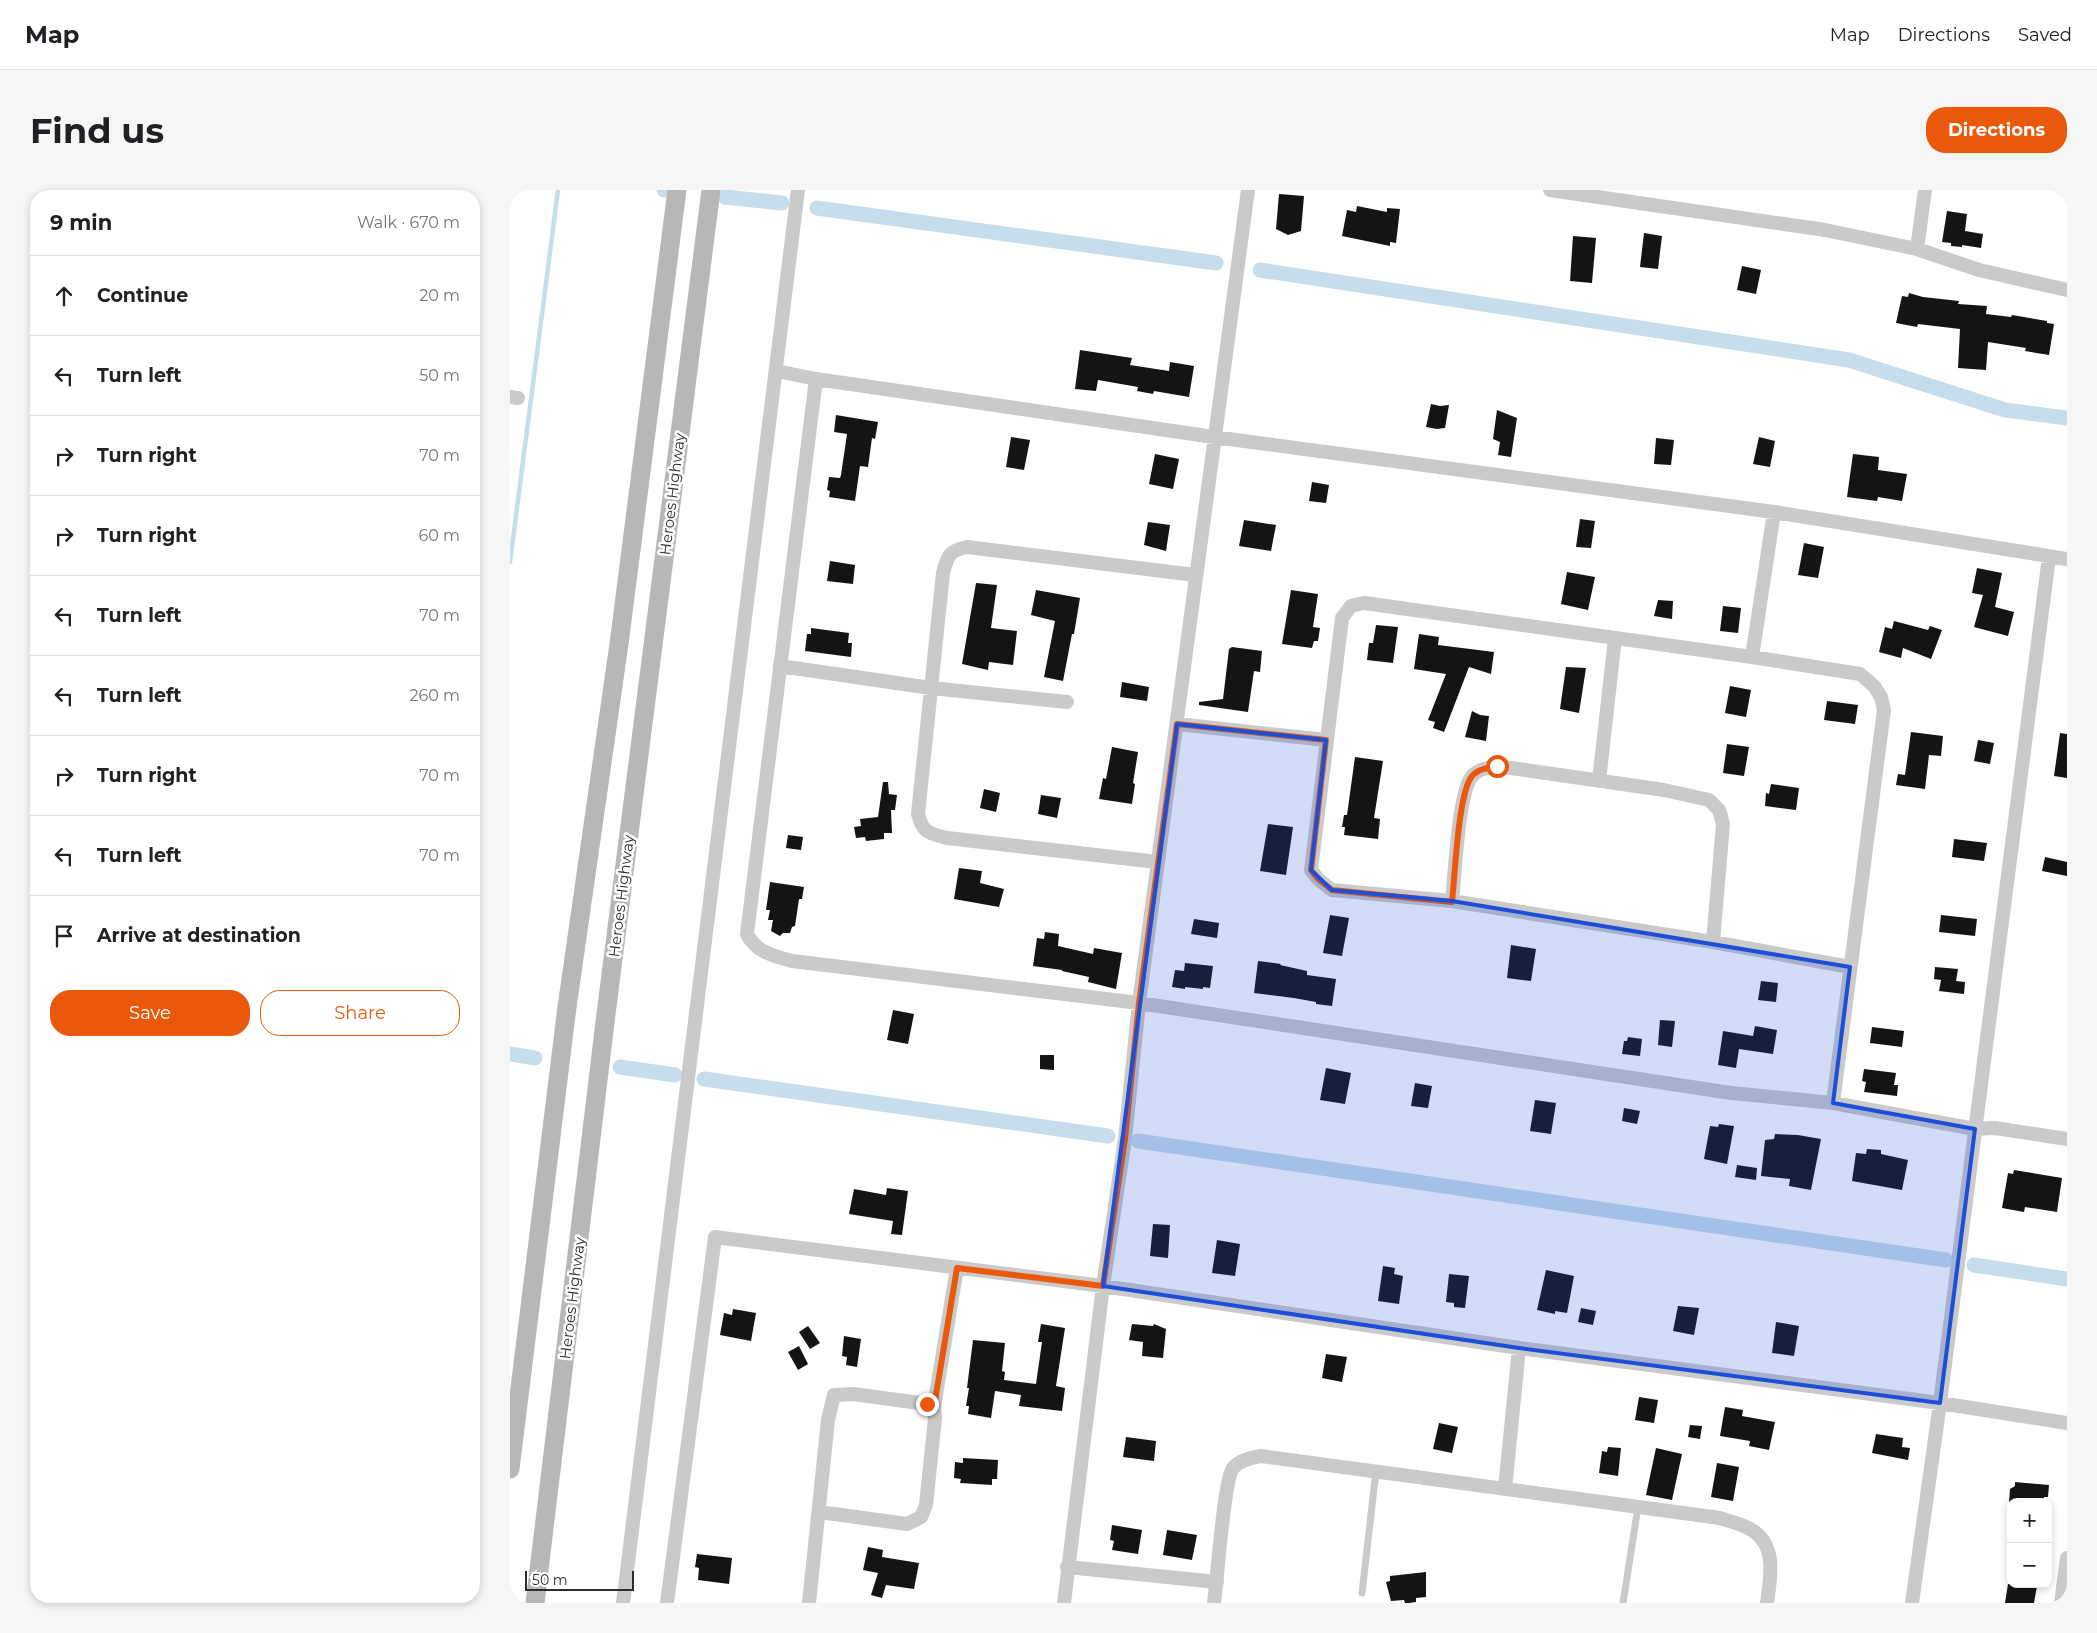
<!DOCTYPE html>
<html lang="en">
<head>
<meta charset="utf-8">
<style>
  :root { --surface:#fff; --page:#f6f6f6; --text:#202124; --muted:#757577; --line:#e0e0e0; --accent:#ea580c }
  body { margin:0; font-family:Montserrat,sans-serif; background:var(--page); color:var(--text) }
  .controls { position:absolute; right:15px; bottom:15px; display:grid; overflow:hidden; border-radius:10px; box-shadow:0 2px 8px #0003 }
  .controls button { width:45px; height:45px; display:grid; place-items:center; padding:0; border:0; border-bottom:1px solid var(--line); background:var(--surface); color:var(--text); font:25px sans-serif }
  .scale { position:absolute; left:15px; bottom:12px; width:109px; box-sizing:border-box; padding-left:5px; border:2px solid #2d2d2d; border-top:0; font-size:14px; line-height:18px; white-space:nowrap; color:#2d2d2d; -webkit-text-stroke:4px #fff; paint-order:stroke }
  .stop { position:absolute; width:15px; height:15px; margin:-11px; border:4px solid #ea580c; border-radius:50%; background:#fff }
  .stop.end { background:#ea580c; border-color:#fff; box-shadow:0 1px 5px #0008 }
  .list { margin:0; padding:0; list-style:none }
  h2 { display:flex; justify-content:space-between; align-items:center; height:65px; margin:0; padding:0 20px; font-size:21px }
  h2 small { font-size:16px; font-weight:400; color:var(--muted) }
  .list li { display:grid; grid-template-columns:32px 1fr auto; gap:15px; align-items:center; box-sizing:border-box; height:80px; padding:0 20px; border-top:1px solid var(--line) }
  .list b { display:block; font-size:19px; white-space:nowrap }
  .list em { font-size:16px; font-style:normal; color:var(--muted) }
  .actions { display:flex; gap:10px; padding:15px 20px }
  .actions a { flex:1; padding:11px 0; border:1px solid var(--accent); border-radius:20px; text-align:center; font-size:18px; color:var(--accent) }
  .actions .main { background:var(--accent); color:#fff }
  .icon { flex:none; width:28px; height:28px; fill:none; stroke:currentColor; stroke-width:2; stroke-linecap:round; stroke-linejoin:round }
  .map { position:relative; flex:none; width:1557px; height:1413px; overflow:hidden; border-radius:20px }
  header { display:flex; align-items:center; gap:30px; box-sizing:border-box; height:70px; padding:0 25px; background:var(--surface); border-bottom:1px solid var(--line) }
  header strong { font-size:24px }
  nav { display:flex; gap:28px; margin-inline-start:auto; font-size:18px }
  .intro { display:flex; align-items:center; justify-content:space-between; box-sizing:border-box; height:120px; padding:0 30px }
  h1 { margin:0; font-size:35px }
  .button { padding:12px 22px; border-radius:20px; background:var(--accent); color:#fff; font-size:18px; font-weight:700 }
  main { display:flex; gap:30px; padding:0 30px }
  aside { flex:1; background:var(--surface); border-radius:20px; box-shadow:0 2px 8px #0003 }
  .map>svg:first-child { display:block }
</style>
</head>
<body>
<header>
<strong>Map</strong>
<nav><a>Map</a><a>Directions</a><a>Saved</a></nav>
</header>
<div class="intro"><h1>Find us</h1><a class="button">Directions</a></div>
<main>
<aside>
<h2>9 min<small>Walk · 670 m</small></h2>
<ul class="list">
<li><svg class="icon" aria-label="ahead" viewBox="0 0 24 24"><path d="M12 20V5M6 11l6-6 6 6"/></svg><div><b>Continue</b></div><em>20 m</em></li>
<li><svg class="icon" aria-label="left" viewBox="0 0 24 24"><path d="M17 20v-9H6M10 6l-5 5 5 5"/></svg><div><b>Turn left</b></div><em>50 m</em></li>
<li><svg class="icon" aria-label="right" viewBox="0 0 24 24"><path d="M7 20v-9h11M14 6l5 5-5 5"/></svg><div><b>Turn right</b></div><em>70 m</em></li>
<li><svg class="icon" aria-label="right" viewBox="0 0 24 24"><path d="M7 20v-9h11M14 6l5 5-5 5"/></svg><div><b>Turn right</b></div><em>60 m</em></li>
<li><svg class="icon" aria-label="left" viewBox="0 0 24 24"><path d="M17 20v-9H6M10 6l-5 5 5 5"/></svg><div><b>Turn left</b></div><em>70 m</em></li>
<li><svg class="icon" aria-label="left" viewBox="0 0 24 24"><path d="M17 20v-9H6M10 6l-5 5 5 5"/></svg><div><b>Turn left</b></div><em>260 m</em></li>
<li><svg class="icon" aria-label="right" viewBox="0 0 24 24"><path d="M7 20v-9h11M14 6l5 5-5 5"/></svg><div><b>Turn right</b></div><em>70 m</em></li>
<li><svg class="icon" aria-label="left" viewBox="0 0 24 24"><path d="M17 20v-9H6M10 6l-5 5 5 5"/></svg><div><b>Turn left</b></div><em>70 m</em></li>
<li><svg class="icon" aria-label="arrive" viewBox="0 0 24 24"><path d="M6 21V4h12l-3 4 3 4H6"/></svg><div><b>Arrive at destination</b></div></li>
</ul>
<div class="actions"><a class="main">Save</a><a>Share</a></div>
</aside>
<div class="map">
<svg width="1557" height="1413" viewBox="0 0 1557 1413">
  <rect width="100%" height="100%" fill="#fff"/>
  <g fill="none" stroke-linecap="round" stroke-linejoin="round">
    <path stroke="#c6ddeb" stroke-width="4.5" d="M0,372L48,0"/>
    <path stroke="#c6ddeb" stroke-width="15" d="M154,0H155
      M215,7L272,13
      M307,18L706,73
      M750,80L1339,170L1495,220L1557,228
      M0,864L25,868
      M110,877L165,885
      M194,889L598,946
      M628,951L1436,1070
      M1464,1075L1557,1089"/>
  </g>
  <path fill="#141414" d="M769,4L794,6L791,41L778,45L766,39Z
    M847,16L877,22V18L890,19L886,53L880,52V56L832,46L837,20L846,22Z
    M1437,21L1457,24L1455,41L1473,44L1471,58L1452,55V57L1441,56V53L1432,52Z
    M1134,43L1152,46L1148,79L1130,77Z
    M1063,46L1086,48L1082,93L1060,91Z
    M1232,76L1251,80L1246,104L1227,100Z
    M1399,103L1413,107L1449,111L1448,114L1477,116L1476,124L1501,127L1502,125L1537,131V133L1544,134L1539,165L1515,161L1516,158L1478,152L1476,180L1448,178L1450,139L1408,134L1407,137L1386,133L1392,106L1398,107Z
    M570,160L622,168L620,175L659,181L660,172L684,176L679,207L644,201L643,204L627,201L628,197L588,190L586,201L565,199Z
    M921,214L930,216L939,215L935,238L927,239L916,237Z
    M987,220L1007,228L1001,267L988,265L990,252L983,249Z
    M326,225L368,232L365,249L362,248L358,277L350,276L345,311L319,307L320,301L317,300L319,287L330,288L331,285L337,244L324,242Z
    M501,247L520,250L514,280L496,277Z
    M1249,247L1265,251L1260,277L1243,274Z
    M1146,248L1164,250L1161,275L1144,274Z
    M645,264L669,269L663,299L639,294Z
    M1343,264L1369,267L1368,280L1397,284L1392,311L1368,307L1367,311L1337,307Z
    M802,292L819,295L816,313L799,311Z
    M1070,329L1085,331L1081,358L1066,357Z
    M734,330L766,335L761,361L729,356Z
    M638,332L660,335L656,361L634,355Z
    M1294,353L1314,357L1308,388L1288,385Z
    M320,371L345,375L343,394L317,391Z
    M1467,378L1492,383L1485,417L1504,422L1498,446L1464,437L1473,405L1462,403Z
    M1057,382L1085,387L1078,420L1051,414Z
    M466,393L487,395L481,438L507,441L503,475L479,472L478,480L452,474Z
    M526,400L570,408L564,444H562L553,491L534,487L545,431L521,425Z
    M781,400L808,404L803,437L810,438L808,451H804L802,458L772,454Z
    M1148,410L1163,411L1162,429L1144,426Z
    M1213,416L1231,418L1228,443L1210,441Z
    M1384,431L1418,440L1420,436L1432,440L1421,469L1393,458L1391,468L1369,462L1375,437L1382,439Z
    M866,435L888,437L883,473L857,470L859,453H863Z
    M301,438L339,443L338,453H342L341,467L295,461L297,444H301Z
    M909,444L929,447L928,455L984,462L981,484L959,477L934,542L923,538L925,532L918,530L936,484L904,479Z
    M722,457L752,461L750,482L744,481L738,522L689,515V512L713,509L719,459Z
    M1056,477L1076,478L1069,523L1050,519Z
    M612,492L639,497L637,511L610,507Z
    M1220,496L1241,500L1236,527L1215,523Z
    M1317,511L1348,515L1345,534L1314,530Z
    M962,521L970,525L979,526L976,551L955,547Z
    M1401,542L1433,546L1431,566L1419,565L1415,599L1386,595L1388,584L1395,585Z
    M1550,543L1557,544V588L1544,586Z
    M1468,550L1484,553L1480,574L1464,571Z
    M1217,554L1239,557L1234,586L1213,583Z
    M602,557L628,562L623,593L625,594L622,614L589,609L593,588L596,589Z
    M845,567L873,571L864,628L870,629L868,649L834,645L835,637H832L834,625H837Z
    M373,592H378L379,604L387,605L385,620H381L382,643H374V649L356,651L355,647L346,648L344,637L351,636L350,629L368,627Z
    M1261,594L1289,598L1286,620L1255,616L1256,603L1259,604Z
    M474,599L490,603L486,622L470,618Z
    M531,605L551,608L547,628L528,624Z
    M758,634L783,637L776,685L750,681Z
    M278,645L293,647L291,660L276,658Z
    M1444,649L1477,653L1474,671L1442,667Z
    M1535,667L1557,672V686L1532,681Z
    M449,678L472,681L470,693L494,699L489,717L444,709Z
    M260,692L294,697L292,709H289L285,736L282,737L280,743H273L270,746L261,741L263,730H258L260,720H256Z
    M820,725L839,728L832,766L813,763Z
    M1431,725L1467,729L1465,746L1429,742Z
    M684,729L709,733L707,748L681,744Z
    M535,742L549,744L548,756L583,764L584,758L612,763L606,799L578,792L579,787L552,781V780L523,776L527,748L534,749Z
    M1001,755L1026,759L1021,791L997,788Z
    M748,771L771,774L770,775L797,781V785L826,789L822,816L806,814V812L784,808L744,803Z
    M675,773L703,776L700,798L693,797V799L675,797V799L662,797L665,780L674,781Z
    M1425,777L1448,779L1446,791L1455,792L1454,804L1429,801L1431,790L1424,789Z
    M1251,791L1268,793L1266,812L1248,810Z
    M383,820L404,824L398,854L377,850Z
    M1150,830L1165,831L1162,857L1148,855Z
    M1245,836L1267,840L1263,864L1229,859L1226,878L1208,875L1213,841L1243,846Z
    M1362,837L1394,841L1392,857L1360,853Z
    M1118,847L1132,849L1130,866L1112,864L1114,851H1117Z
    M530,865H544V880L530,879Z
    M816,878L841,883L835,914L810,910Z
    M1354,879L1386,883L1384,895H1388L1387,906L1354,902L1356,892L1352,891Z
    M905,893L922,896L918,918L901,916Z
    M1025,910L1046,913L1041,944L1020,941Z
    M1114,918L1130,921L1127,934L1112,931Z
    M1209,934L1224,936L1217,974L1194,969L1200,936L1208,937Z
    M1265,944L1288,945L1311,949L1301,1000L1279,996L1280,989L1251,986L1255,950L1264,949Z
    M1357,959L1371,960V964L1398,970L1392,1000L1342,991L1346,963L1356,964Z
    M1227,975L1247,978L1246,990L1225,987Z
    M1504,980L1552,988L1547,1022L1515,1017L1514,1022L1492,1018L1498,983L1503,984Z
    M377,998L398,1001L392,1045L381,1044L383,1031L339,1024L344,999L376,1005Z
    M643,1034L660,1035L658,1068L640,1066Z
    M707,1050L730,1054L725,1086L702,1083Z
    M873,1076L885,1078L884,1084L893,1086L889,1114L868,1111Z
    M1036,1080L1064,1086L1057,1123L1045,1121V1124L1027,1120Z
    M939,1084L959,1086L955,1118L944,1117V1113L936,1112Z
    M1168,1116L1189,1118L1184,1145L1163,1141Z
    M1071,1118L1086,1121L1083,1135L1068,1132Z
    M223,1119L246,1123L241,1151L210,1145L214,1123L222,1125Z
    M1266,1132L1289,1136L1284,1166L1262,1163Z
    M531,1134L555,1138L546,1196L555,1198L552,1221L509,1216L511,1205L485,1201L481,1228L458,1224L459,1216H456L459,1198H457L463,1150L495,1153L492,1181L495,1182L494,1190L526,1194L532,1152H528Z
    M622,1134L643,1136L644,1134L656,1139L653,1168L632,1166L633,1152L619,1150Z
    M298,1136L310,1153L300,1159L289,1142Z
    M334,1146L351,1149L347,1177L336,1175L337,1167L332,1166Z
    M289,1156L298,1174L288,1180L278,1162Z
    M816,1164L837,1167L832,1192L812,1188Z
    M1129,1207L1148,1210L1144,1233L1125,1230Z
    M1215,1217L1233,1220L1232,1226L1265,1232L1259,1260L1239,1256L1240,1251L1210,1246Z
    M929,1233L948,1237L942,1263L923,1259Z
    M1180,1235L1192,1236L1190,1249L1178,1247Z
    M1366,1244L1393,1248L1392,1257L1400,1258L1398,1270L1362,1263Z
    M616,1247L646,1251L644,1271L613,1267Z
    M1098,1257L1111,1258L1108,1286L1089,1283L1092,1261L1097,1262Z
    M1146,1258L1172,1264L1162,1310L1136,1305Z
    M453,1268L488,1270L487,1289H482V1295L450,1293L451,1289L444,1288L445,1272L453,1273Z
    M1207,1273L1229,1277L1223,1311L1201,1307Z
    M1505,1292L1539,1295L1538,1307H1534L1533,1312H1499L1500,1299L1505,1296Z
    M602,1335L632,1340L628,1364L602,1360L604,1351L600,1350Z
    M657,1340L687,1345L682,1370L653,1365Z
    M358,1357L373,1360L372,1367L409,1373L404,1399L376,1395L372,1408L361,1405L368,1383L353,1380Z
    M187,1364L222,1368L219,1394L188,1390L189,1378L185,1377Z
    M916,1382V1407L906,1408V1412L899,1413H895L894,1410L881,1411L876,1392L880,1391V1386Z
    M1498,1394L1527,1396L1524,1413H1495Z"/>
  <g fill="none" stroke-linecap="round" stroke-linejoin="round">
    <path stroke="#cacaca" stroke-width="7" d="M852,1403L866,1281
      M1113,1413L1128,1317"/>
    <path stroke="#cacaca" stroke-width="14" d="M1040,0L1315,40L1407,59L1469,80L1557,100
      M1407,59L1415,0
      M267,181L306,189
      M0,207L8,208
      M1557,369L1264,322L704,247L306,189L237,744C246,762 263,766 282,771L629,813L1221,903L1323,913L1465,939L1485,938L1557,949
      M1242,467L1264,322
      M270,476L421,498L557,512
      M667,534L816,550
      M1089,591L1105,448
      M647,672L437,648C418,643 413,643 408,624L433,383C438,366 438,361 457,357L685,385
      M942,711C945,684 948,611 960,589C966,579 977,578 987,576L1154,600L1199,610L1209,620L1213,634L1203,752
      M1323,913L1374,520L1371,507L1364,496L1350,484L1242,467L854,413L841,416L832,428L801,680L808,689L822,700L942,711L1203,752L1340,777
      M424,1217L447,1078
      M995,1299L1009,1158
      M557,1377L707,1392
      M113,1413L288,0
      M157,1413L205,1047L593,1096L1009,1158L1430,1213L1557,1233
      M299,1413L318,1230L324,1205L343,1204L417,1214L424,1217L425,1228L416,1315L411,1327L397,1334L309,1322
      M554,1413L593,1096L615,949L629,813L738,0
      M704,1413C707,1392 714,1289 723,1278C730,1270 741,1268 751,1266L1210,1328C1218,1331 1228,1333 1236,1337C1268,1351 1261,1385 1257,1413
      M1402,1413L1430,1213L1539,367
      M1551,1413L1557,1368"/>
    <path stroke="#b7b7b7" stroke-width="19" d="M0,1279L57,817L109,454L167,0
      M25,1413L96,824L201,0"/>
  </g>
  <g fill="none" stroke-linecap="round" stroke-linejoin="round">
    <path stroke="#ea580c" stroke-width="6" d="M417,1214L424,1217L447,1078L593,1096L615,949L629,813L667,534L816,550L801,680L808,689L822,700L942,712C945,684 948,611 960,589C966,579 977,578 987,576"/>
  </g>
  <path fill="#1d4ed8" fill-opacity="0.2" stroke="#1d4ed8" stroke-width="4" stroke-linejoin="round" d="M667,534L816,550L801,680L822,700L942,711L1340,777L1323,913L1465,939L1430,1213L1009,1158L593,1096Z"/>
  <g text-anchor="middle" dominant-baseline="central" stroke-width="5" stroke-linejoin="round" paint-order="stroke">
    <g font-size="15" fill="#2d2d2d" stroke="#fff">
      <text transform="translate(162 304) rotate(-83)">Heroes Highway</text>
      <text transform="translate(111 706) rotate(-83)">Heroes Highway</text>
      <text transform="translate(62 1108) rotate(-83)">Heroes Highway</text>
    </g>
  </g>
</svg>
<div class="controls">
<button>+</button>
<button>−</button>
</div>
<div class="scale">50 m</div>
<div class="stop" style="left:987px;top:576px"></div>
<div class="stop end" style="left:417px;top:1214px"></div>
</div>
</main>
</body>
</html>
